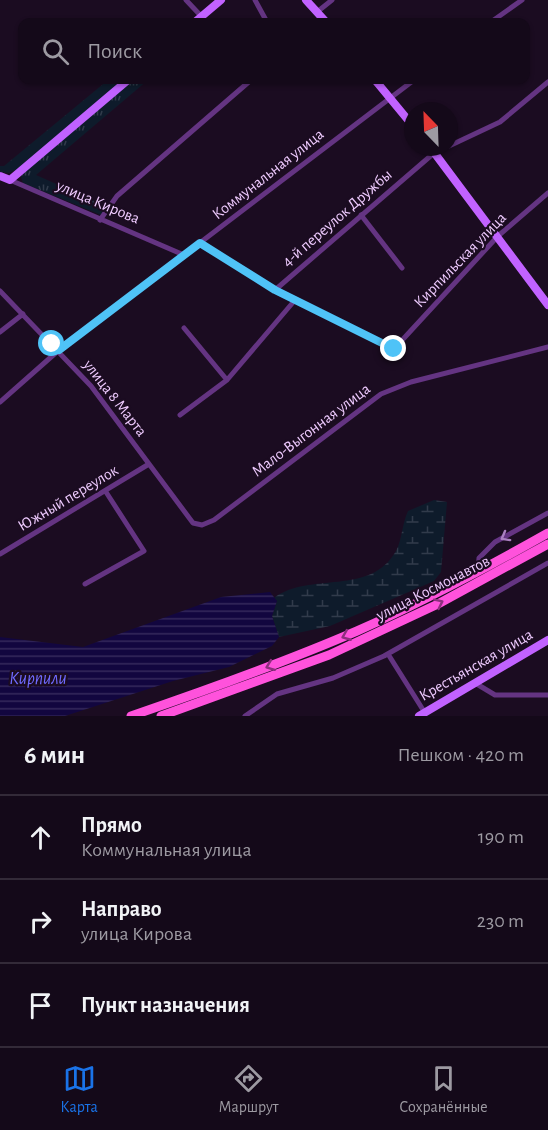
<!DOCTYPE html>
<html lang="ru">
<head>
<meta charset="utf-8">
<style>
  :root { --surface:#140919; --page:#211726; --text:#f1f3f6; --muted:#9d9aa2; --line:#332a38; --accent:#1a73e8 }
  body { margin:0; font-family:"Alegreya Sans",sans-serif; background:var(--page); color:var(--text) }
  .compass { position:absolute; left:404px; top:102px; width:54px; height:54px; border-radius:50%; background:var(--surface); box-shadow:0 2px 4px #0004; rotate:337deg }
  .stop { position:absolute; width:18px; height:18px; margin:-14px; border:4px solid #4fc3f7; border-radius:50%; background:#fff }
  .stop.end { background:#4fc3f7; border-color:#fff; box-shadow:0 2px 6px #0008 }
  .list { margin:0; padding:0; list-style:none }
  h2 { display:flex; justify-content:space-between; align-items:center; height:78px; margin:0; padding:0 24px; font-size:26px }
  h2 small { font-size:20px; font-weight:400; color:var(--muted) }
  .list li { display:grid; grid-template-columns:39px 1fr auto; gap:18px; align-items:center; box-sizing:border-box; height:84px; padding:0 24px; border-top:2px solid var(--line) }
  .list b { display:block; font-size:22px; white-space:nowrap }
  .list p { margin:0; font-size:20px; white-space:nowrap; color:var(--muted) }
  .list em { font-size:20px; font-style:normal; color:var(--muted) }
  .icon { flex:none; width:33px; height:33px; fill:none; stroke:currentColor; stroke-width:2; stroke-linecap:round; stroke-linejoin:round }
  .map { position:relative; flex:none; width:548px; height:716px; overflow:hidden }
  .search { position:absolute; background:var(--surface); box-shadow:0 2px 4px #0004; left:18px; right:18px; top:18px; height:66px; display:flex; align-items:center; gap:15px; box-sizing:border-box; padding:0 21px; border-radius:12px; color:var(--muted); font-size:22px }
  .sheet { height:330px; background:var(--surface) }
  nav { display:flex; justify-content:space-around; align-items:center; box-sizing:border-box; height:84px; border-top:2px solid var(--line); background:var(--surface); font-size:16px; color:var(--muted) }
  nav a { display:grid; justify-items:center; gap:3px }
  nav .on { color:var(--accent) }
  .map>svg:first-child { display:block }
</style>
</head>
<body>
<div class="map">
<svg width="548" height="716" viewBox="0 0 548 716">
  <defs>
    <pattern id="grass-tufts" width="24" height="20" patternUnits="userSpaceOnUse" patternTransform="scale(1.5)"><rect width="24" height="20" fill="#0e1b2b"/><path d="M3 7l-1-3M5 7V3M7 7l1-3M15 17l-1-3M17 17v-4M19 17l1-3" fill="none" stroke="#313b4b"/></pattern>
    <pattern id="wetland-marsh" width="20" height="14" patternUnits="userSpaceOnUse" patternTransform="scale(1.5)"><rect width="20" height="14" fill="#0e1b2b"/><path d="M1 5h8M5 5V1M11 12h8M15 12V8" fill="none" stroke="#313b4b"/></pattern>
    <pattern id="water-rules" width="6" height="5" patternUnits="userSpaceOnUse" patternTransform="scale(1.5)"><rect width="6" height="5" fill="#12063f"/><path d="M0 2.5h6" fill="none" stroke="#35295c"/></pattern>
  </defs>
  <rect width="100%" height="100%" fill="#1b0c21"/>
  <path fill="url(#grass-tufts)" d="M108,80H123L18,169L9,173L0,172V166H4Z
    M133,80H148L36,175L106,206L101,215L23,183L21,177L24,172Z"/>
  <path fill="url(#wetland-marsh)" d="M434,500L447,502L441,572L434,581L330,626L279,637L272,616L277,601L274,598C310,571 370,597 396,551C402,540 402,524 408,511Z"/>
  <path fill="url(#water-rules)" d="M270,592L277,601L272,616L279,637L272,646L229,667L173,681L65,716H0V637L83,647L221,597Z"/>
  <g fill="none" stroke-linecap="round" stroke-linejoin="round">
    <path stroke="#643482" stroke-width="5" d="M186,0L202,17
      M255,0L267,22
      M317,12L332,0
      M491,22L522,0
      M449,146L500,122L548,82
      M10,180L184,255
      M361,215L402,268
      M100,220L117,196L251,80
      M200,243L275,290L394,349L498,236L548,193
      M275,290L434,153L446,147
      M0,291L91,386L193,523L202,525L214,520L381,394L411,382L548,347
      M184,328L227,380
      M0,332L23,314
      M0,402L59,350L414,80
      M180,415L227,380L295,300
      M0,554L149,464
      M478,572L479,558L495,542L548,513
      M85,584L144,551L106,492
      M388,654L425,713
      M475,683L495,695H548
      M245,716L277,694L333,678L384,656L548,563"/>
    <path stroke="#c162ff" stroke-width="8" d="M306,0L326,22
      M195,22L221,0
      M375,80L413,126
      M430,147L548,305
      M0,176L10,180L128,80
      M419,716L548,640"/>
    <path stroke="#ff52dc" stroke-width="9" d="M131,716C207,690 283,663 357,631C423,602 486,568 548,533
      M161,716L329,655L438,604L548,544"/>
  </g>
  <defs><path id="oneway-chevron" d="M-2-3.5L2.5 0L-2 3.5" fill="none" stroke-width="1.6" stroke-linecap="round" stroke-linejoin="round" transform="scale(1.5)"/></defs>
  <use stroke="#aa80c0" href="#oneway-chevron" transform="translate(505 537) rotate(151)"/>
  <g stroke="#8d2f7e">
    <use href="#oneway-chevron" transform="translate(439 603) rotate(-26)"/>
    <use href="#oneway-chevron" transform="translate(346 636) rotate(158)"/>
    <use href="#oneway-chevron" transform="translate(270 666) rotate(159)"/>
  </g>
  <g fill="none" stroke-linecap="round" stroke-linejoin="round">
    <path stroke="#4fc3f7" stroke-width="8" d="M52,344L59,350L200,243L275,290L394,349"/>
  </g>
  <g text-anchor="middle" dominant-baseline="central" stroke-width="4.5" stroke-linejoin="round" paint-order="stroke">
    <g font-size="16" fill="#efcbff" stroke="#1b0c21">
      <text transform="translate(268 174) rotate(-38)">Коммунальная улица</text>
      <text transform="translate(98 202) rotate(23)">улица Кирова</text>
      <text transform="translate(337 218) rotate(-41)">4-й переулок Дружбы</text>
      <text transform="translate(460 260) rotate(-46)">Кирпильская улица</text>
      <text transform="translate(115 398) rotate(52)">улица 8 Марта</text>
      <text transform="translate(311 430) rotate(-37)">Мало-Выгонная улица</text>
      <text transform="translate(68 498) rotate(-31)">Южный переулок</text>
      <text transform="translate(433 588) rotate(-27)">улица Космонавтов</text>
      <text transform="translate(476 665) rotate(-30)">Крестьянская улица</text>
    </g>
    <g font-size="18" font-style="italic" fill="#706aff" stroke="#1b0c21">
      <text x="38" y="679">Кирпили</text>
    </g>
  </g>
</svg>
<svg class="compass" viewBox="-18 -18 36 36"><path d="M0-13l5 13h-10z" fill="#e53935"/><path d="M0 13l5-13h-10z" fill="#9d9aa2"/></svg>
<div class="stop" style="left:52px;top:344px"></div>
<div class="stop end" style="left:394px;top:349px"></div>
<div class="search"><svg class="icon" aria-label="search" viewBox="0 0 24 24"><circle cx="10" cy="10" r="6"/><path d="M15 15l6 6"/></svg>Поиск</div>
</div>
<section class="sheet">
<h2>6 мин<small>Пешком · 420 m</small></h2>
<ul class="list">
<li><svg class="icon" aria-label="ahead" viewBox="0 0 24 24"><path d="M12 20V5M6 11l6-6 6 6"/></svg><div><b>Прямо</b><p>Коммунальная улица</p></div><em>190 m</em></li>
<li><svg class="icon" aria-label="right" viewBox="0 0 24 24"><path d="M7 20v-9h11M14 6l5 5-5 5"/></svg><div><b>Направо</b><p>улица Кирова</p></div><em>230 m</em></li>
<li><svg class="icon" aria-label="arrive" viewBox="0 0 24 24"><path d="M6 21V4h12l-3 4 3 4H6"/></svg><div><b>Пункт назначения</b></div></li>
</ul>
</section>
<nav>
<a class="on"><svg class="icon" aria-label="map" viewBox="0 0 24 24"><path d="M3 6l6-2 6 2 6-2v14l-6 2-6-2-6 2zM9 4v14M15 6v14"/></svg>Карта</a>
<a><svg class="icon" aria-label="directions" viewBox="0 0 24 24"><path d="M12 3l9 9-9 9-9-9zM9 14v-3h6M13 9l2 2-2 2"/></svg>Маршрут</a>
<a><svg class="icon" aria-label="saved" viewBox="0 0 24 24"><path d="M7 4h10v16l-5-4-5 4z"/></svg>Сохранённые</a>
</nav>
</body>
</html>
